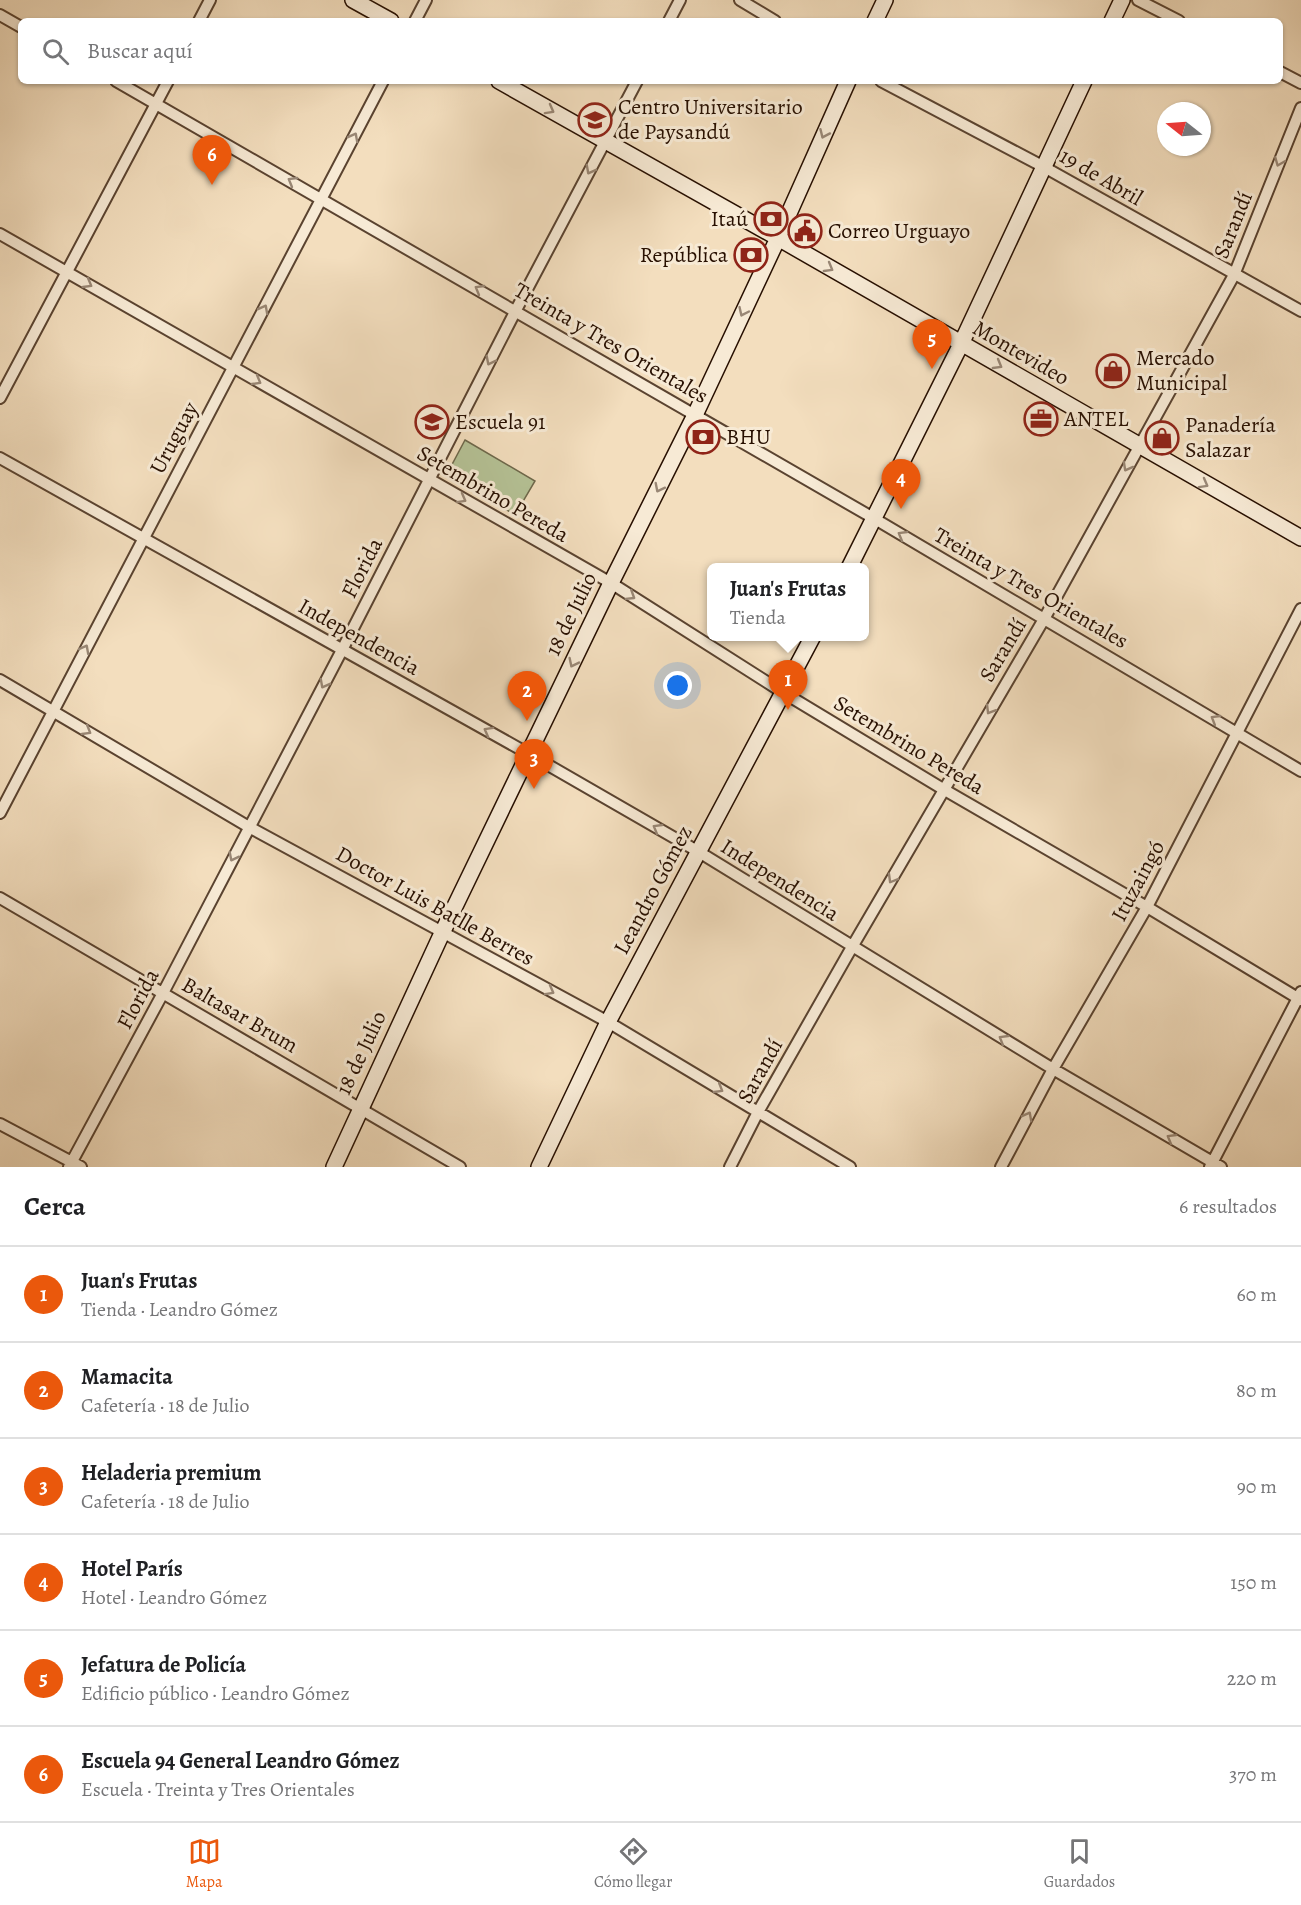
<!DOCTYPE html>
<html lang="es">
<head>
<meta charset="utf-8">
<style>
  :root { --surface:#fff; --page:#f2f2f2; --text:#202124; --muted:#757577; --line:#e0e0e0; --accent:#ea580c }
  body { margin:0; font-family:Alegreya,serif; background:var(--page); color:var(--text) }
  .compass { position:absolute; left:1157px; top:102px; width:54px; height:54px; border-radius:50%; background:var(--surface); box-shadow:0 2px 4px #0004; rotate:287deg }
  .you { position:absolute; left:678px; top:686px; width:21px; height:21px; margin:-15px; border:4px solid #fff; border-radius:50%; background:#1a73e8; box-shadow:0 0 0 9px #1a73e833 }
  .badge { display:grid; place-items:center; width:39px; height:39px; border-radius:50%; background:var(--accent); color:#fff; font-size:20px; font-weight:700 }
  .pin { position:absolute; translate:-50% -50px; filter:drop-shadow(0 2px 3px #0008) }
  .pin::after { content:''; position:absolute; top:32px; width:21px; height:18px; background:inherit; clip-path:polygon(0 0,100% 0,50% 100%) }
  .popup { position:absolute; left:707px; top:563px; width:162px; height:78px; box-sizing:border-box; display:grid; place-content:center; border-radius:9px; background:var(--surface); filter:drop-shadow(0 2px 4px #0005); font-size:20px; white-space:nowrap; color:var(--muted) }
  .popup b { font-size:22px; color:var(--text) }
  .popup::after { content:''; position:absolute; left:50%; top:100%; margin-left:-12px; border:12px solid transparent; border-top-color:var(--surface) }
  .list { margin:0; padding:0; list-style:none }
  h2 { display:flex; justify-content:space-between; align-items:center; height:78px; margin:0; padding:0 24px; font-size:26px }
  h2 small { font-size:20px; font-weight:400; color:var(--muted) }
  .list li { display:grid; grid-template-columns:39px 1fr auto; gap:18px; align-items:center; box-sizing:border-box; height:96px; padding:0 24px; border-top:2px solid var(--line) }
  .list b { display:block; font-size:22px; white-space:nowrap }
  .list p { margin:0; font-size:20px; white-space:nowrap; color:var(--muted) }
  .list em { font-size:20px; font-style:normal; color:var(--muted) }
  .icon { flex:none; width:33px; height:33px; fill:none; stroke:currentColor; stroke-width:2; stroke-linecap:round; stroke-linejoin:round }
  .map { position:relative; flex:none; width:1301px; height:1167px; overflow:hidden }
  .search { position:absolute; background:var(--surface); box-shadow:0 2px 4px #0004; left:18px; right:18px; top:18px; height:66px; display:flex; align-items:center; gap:15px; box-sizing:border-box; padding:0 21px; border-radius:9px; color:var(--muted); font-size:22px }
  .sheet { height:654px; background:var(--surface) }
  nav { display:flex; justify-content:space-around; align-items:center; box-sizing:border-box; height:84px; border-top:2px solid var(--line); background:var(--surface); font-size:16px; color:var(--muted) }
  nav a { display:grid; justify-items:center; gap:3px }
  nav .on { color:var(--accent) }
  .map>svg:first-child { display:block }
</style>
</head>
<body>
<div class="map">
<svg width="1301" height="1167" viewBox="0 0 1301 1167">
  <rect width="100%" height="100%" fill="#f3debe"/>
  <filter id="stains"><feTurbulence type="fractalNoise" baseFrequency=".00333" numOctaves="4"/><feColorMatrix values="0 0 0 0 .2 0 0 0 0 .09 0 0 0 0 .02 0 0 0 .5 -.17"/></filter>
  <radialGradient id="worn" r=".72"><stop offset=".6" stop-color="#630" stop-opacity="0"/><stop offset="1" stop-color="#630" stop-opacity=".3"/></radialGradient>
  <path fill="#b5c296" stroke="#6e684b" stroke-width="1.5" d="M465,440L535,481L515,515L447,474Z"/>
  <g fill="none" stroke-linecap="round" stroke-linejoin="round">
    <defs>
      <path id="street" d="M740,0L775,21
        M1138,0L1179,21
        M0,15L21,27
        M199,21L210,0
        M415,21L426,0
        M669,21L680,0
        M1280,72L1301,83
        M116,81L875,519L1301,771
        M881,81L1044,167L1301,311
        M0,234L611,583L784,693L943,789L1147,907L1301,1000
        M0,398L168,81
        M0,458L529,754L699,852L1053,1069L1221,1167
        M0,680L249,827L608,1022L850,1167
        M0,813L383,81
        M0,898L460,1167
        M0,1124L81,1167
        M69,1167L163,993L342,650L516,310L637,81
        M730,1167L758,1112L852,947L1044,619L1234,275L1301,108
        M1001,1167L1053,1069L1147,907L1301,609
        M1210,1167L1301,992"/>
      <path id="secondary" d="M353,0L391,21
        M875,21L885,0
        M1112,21L1122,0
        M499,81L778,238L1301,538
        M849,568L961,344L1084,81
        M334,1167L443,931L611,583L695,415L778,238L848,81
        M539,1167L608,1022L813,636"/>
    </defs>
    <use href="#street" stroke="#5a4330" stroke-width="14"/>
    <use href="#secondary" stroke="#270f00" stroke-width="18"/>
    <use href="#street" stroke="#f7ead5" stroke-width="10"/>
    <use href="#secondary" stroke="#f7ead5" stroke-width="15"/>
  </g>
  <defs><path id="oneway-chevron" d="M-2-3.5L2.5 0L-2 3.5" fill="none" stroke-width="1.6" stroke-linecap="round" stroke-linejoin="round" transform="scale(1.5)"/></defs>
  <g stroke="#998775">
    <use href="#oneway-chevron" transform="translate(550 110) rotate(29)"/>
    <use href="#oneway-chevron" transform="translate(824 134) rotate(114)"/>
    <use href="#oneway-chevron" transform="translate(354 137) rotate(-62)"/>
    <use href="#oneway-chevron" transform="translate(1279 162) rotate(112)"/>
    <use href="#oneway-chevron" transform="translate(590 170) rotate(118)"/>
    <use href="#oneway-chevron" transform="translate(292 181) rotate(-150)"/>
    <use href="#oneway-chevron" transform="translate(829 268) rotate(30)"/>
    <use href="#oneway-chevron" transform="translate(88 284) rotate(30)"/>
    <use href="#oneway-chevron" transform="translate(479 289) rotate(-150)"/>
    <use href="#oneway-chevron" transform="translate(264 309) rotate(-62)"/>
    <use href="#oneway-chevron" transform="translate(743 312) rotate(115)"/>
    <use href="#oneway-chevron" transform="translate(490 361) rotate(117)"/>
    <use href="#oneway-chevron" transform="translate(998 365) rotate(30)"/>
    <use href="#oneway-chevron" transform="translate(257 381) rotate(30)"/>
    <use href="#oneway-chevron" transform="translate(1127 467) rotate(119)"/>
    <use href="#oneway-chevron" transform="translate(1204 484) rotate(29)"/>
    <use href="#oneway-chevron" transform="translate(659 488) rotate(117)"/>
    <use href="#oneway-chevron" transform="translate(462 499) rotate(29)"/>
    <use href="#oneway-chevron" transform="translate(902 535) rotate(-150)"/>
    <use href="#oneway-chevron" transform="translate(631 596) rotate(32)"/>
    <use href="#oneway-chevron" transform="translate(85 649) rotate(-62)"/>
    <use href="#oneway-chevron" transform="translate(573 663) rotate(116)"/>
    <use href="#oneway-chevron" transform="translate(324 684) rotate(118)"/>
    <use href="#oneway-chevron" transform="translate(990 710) rotate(121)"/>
    <use href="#oneway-chevron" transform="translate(1215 719) rotate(-149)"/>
    <use href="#oneway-chevron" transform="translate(87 731) rotate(31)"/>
    <use href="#oneway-chevron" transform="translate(488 731) rotate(-151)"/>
    <use href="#oneway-chevron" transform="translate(657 828) rotate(-150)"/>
    <use href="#oneway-chevron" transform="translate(233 857) rotate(117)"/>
    <use href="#oneway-chevron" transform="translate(892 879) rotate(120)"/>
    <use href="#oneway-chevron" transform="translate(550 991) rotate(29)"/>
    <use href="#oneway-chevron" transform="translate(1003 1039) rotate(-149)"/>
    <use href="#oneway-chevron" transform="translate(719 1089) rotate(31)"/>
    <use href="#oneway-chevron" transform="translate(1028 1116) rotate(-62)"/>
    <use href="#oneway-chevron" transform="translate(1171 1138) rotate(-150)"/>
  </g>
  <defs>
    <symbol id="university-ring" viewBox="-11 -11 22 22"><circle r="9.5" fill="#f7ead5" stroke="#8f2418" stroke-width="1.5"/><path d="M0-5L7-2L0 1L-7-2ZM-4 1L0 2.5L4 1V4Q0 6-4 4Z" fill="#8f2418"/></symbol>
    <symbol id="bank-ring" viewBox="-11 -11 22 22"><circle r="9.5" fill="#f7ead5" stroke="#8f2418" stroke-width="1.5"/><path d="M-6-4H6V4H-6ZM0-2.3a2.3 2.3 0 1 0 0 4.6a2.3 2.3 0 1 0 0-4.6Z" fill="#8f2418"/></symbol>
    <symbol id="civic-ring" viewBox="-11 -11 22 22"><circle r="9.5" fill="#f7ead5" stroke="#8f2418" stroke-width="1.5"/><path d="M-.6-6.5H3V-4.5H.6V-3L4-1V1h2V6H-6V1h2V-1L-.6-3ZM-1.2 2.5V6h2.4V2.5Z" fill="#8f2418"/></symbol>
    <symbol id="shop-ring" viewBox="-11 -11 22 22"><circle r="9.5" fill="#f7ead5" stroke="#8f2418" stroke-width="1.5"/><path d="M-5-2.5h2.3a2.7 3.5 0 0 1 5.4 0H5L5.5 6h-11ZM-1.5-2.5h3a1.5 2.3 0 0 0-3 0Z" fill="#8f2418"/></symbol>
    <symbol id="office-ring" viewBox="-11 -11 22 22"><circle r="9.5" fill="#f7ead5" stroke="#8f2418" stroke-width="1.5"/><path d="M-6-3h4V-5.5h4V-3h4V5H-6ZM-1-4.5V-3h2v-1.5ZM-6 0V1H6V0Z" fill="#8f2418"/></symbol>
    <symbol id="school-ring" viewBox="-11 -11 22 22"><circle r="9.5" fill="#f7ead5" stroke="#8f2418" stroke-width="1.5"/><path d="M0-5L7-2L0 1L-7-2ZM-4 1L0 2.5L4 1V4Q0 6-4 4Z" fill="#8f2418"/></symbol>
  </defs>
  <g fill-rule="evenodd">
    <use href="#university-ring" x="576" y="101" width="38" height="38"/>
    <use href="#bank-ring" x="752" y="200" width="38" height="38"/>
    <use href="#civic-ring" x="786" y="212" width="38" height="38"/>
    <use href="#bank-ring" x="732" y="236" width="38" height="38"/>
    <use href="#shop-ring" x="1094" y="352" width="38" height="38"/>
    <use href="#office-ring" x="1022" y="400" width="38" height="38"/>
    <use href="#school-ring" x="413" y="403" width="38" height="38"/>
    <use href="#bank-ring" x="684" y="418" width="38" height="38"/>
    <use href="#shop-ring" x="1143" y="419" width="38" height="38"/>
  </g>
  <g text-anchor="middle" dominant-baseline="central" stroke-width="6" stroke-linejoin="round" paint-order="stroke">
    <g font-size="22" fill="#270f00" stroke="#f7ead5" text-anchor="start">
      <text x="618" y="107">Centro Universitario<tspan x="618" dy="25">de Paysandú</tspan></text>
      <text x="748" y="219" text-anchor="end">Itaú</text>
      <text x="828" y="231">Correo Urguayo</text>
      <text x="728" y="255" text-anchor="end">República</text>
      <text x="1136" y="358">Mercado<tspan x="1136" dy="25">Municipal</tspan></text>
      <text x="1064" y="419">ANTEL</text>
      <text x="455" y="422">Escuela 91</text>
      <text x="1185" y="425">Panadería<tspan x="1185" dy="25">Salazar</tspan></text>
      <text x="726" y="437">BHU</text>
    </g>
    <g font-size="22" fill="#270f00" stroke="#f7ead5">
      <text transform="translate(1101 177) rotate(30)">19 de Abril</text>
      <text transform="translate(1233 225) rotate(-68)">Sarandí</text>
      <text transform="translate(611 343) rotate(30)">Treinta y Tres Orientales</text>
      <text transform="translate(1021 353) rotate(30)">Montevideo</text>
      <text transform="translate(174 438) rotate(-62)">Uruguay</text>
      <text transform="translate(493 494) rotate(30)">Setembrino Pereda</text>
      <text transform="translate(362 568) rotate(-63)">Florida</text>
      <text transform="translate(1031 588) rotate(30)">Treinta y Tres Orientales</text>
      <text transform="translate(571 614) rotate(-64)">18 de Julio</text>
      <text transform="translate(359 637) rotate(29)">Independencia</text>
      <text transform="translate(1003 650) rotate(-59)">Sarandí</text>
      <text transform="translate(909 745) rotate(31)">Setembrino Pereda</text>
      <text transform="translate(780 880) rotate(32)">Independencia</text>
      <text transform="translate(1138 881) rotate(-62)">Ituzaingó</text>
      <text transform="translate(653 890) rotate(-62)">Leandro Gómez</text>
      <text transform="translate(435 906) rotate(29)">Doctor Luis Batlle Berres</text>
      <text transform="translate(138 999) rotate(-62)">Florida</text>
      <text transform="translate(240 1015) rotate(30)">Baltasar Brum</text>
      <text transform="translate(361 1053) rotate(-65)">18 de Julio</text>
      <text transform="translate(760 1071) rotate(-61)">Sarandí</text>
    </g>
  </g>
  <rect width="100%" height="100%" filter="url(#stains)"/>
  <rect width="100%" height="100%" fill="url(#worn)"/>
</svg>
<svg class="compass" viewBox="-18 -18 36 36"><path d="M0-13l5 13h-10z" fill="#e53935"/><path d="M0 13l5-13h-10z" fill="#757577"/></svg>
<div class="you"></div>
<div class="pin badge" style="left:788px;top:710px">1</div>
<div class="popup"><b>Juan's Frutas</b>Tienda</div>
<div class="pin badge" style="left:527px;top:721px">2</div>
<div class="pin badge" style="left:534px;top:789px">3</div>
<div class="pin badge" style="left:901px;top:509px">4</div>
<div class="pin badge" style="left:932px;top:369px">5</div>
<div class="pin badge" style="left:212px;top:185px">6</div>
<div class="search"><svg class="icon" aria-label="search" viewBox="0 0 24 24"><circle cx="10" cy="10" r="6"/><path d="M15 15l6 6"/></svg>Buscar aquí</div>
</div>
<section class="sheet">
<h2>Cerca<small>6 resultados</small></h2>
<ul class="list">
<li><span class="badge">1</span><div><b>Juan's Frutas</b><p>Tienda · Leandro Gómez</p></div><em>60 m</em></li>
<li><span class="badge">2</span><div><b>Mamacita</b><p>Cafetería · 18 de Julio</p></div><em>80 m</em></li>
<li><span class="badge">3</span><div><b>Heladeria premium</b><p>Cafetería · 18 de Julio</p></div><em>90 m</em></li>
<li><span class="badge">4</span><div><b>Hotel París</b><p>Hotel · Leandro Gómez</p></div><em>150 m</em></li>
<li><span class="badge">5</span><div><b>Jefatura de Policía</b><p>Edificio público · Leandro Gómez</p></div><em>220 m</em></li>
<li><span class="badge">6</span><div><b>Escuela 94 General Leandro Gómez</b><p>Escuela · Treinta y Tres Orientales</p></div><em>370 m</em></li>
</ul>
</section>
<nav>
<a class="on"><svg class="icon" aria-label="map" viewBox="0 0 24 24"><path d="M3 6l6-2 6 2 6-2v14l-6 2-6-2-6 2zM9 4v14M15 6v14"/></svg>Mapa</a>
<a><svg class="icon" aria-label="directions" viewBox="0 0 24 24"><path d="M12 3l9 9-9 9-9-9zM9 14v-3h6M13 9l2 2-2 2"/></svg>Cómo llegar</a>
<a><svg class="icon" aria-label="saved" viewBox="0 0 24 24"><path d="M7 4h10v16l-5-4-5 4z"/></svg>Guardados</a>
</nav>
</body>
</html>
